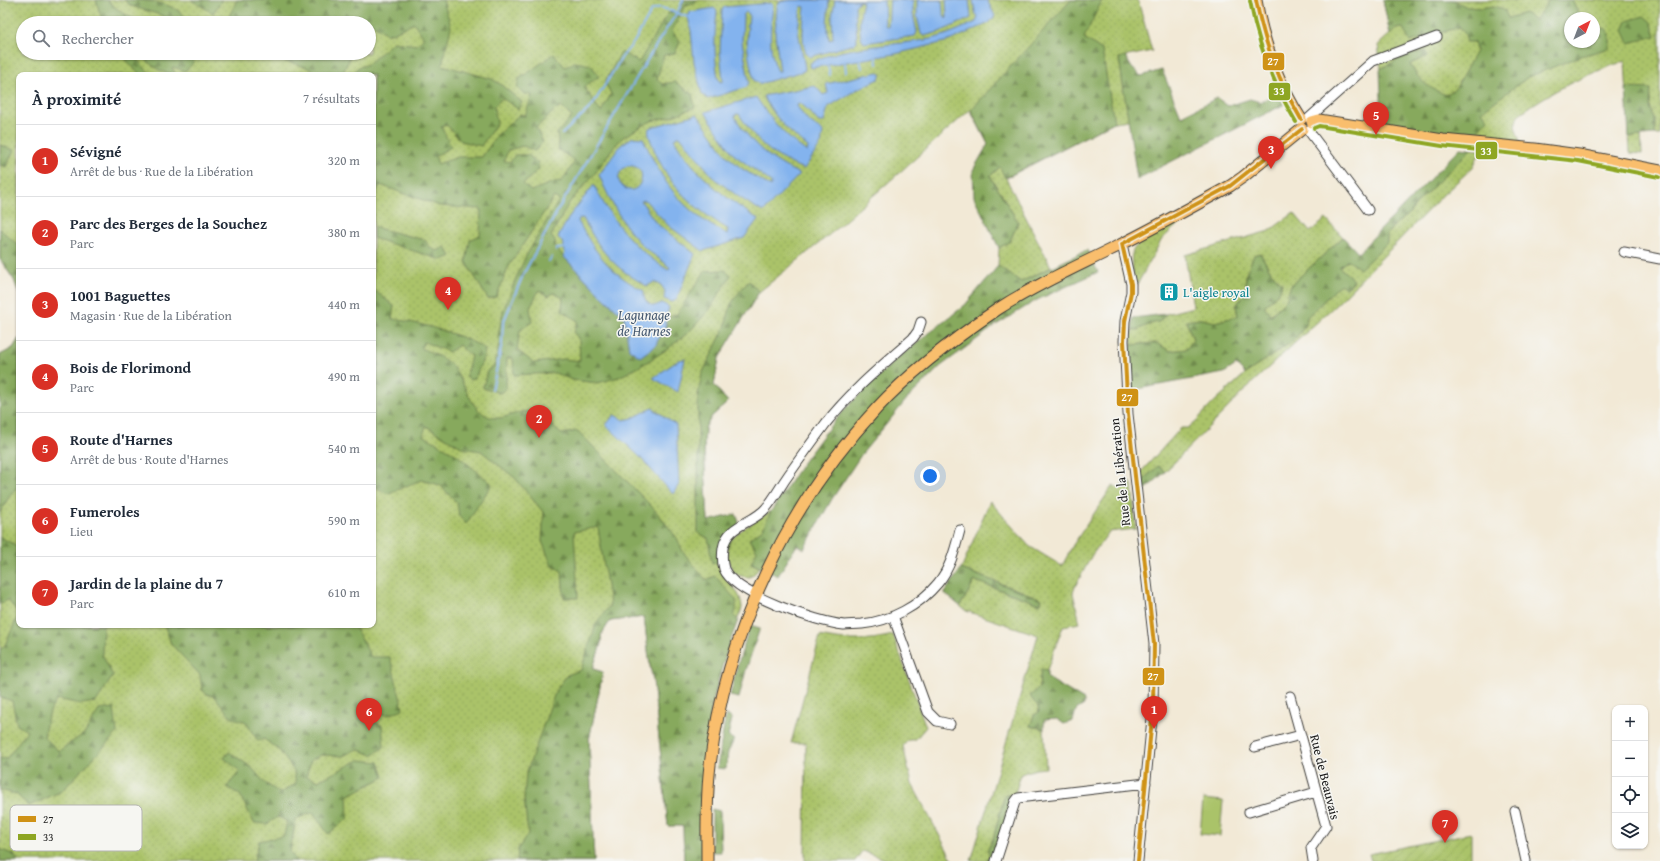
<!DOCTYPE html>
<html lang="fr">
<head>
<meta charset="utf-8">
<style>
  :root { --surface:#fff; --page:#f6f6f7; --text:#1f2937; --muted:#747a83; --line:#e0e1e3; --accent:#d93025 }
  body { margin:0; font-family:"Gentium Book Plus",serif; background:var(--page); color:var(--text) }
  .controls { position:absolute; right:12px; bottom:12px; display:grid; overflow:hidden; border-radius:8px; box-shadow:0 1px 3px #0004 }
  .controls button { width:36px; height:36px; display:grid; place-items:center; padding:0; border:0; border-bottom:1px solid var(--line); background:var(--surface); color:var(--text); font:20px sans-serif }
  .compass { position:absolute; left:1564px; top:12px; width:36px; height:36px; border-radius:50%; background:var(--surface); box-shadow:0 1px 3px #0004; rotate:42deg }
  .you { position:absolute; left:930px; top:476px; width:14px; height:14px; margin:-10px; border:3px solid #fff; border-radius:50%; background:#1a73e8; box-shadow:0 0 0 6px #1a73e833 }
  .badge { display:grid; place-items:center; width:26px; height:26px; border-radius:50%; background:var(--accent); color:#fff; font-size:13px; font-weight:700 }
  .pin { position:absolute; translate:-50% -33px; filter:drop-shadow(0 1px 2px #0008) }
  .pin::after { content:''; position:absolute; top:21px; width:14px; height:12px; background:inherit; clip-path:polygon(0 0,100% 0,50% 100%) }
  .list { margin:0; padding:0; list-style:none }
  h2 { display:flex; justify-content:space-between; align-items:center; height:52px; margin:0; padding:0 16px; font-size:17px }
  h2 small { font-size:13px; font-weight:400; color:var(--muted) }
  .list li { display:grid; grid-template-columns:26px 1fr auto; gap:12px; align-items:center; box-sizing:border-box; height:72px; padding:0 16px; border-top:1px solid var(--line) }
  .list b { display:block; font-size:15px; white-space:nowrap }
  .list p { margin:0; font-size:13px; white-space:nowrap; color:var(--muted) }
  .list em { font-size:13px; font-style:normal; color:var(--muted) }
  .icon { flex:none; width:22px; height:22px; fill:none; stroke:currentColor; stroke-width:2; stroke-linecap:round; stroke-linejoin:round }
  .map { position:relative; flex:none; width:1660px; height:861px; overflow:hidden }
  .search { position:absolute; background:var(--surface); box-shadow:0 1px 3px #0004; left:16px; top:16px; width:360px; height:44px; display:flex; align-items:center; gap:10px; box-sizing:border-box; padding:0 14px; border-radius:22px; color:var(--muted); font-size:15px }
  .panel { position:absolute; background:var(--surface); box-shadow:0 1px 3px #0004; left:16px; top:72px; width:360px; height:556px; border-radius:8px }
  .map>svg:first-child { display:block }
</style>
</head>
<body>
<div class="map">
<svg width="1660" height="861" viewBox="0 0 1660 861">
  <defs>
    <pattern id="grass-dots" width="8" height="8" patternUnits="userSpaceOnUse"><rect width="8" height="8" fill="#aac369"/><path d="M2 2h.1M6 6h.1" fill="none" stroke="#92a75a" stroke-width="1.8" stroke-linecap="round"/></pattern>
    <pattern id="forest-firs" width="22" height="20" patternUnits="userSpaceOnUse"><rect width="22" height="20" fill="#87a95d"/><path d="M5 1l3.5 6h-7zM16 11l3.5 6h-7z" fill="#6e894c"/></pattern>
    <pattern id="garden-furrows" width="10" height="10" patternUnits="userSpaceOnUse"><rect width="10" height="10" fill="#aac369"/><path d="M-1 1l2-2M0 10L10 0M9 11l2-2" fill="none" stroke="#92a75a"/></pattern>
  </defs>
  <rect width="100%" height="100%" fill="#f6f6f2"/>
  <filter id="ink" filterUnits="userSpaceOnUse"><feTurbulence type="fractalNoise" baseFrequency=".025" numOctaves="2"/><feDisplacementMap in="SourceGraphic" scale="8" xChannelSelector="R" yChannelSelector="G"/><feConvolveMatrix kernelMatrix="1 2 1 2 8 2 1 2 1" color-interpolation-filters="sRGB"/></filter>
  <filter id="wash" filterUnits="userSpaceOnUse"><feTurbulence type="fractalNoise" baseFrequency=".012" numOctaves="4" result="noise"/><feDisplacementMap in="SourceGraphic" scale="16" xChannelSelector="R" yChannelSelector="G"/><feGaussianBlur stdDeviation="0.9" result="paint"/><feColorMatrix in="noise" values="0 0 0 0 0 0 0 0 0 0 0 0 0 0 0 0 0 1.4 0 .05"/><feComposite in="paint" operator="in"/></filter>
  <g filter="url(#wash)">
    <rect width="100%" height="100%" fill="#f2e9d6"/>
    <path fill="url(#grass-dots)" stroke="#637042" fill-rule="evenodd" d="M0,0H1138L1152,51L1119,58L1129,120L1114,122L1006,178L1051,267L1021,282L998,266L999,248L1010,241L1018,222L990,176L1000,167L970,110L829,235L759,292L719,358L714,385L728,402L712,416L705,428L704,448L708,522L722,573C730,586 742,592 742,608L724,657L711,711L705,765L684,861L683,826H668L653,680L650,666L644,617L610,621L601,635C603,645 595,658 593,669L603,672L589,740L594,861H0V355L13,348L19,338V625H373V75H19V294L14,280L0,259ZM23,23H369V53H23Z
      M1383,0H1660V135H1641L1642,154L1630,153L1625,61C1586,74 1551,91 1518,115L1515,126L1520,142L1448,136L1382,78L1378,45L1390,34ZM1570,18H1594V42H1570Z
      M1471,149L1481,150L1473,167L1443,195L1341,300L1250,385L1165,472L1158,466L1141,482L1140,473L1181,428H1188L1196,421L1214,402L1245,374L1293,341L1306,325L1307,317L1341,284L1346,288L1354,281L1339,267L1348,260L1361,268L1395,224L1407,216L1419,201Z
      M1294,213L1310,232L1326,219L1343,237L1291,285L1287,300L1270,315L1264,306L1279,292L1282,284L1271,272L1260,253L1246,274V292L1236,306L1238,316L1215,322L1201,319L1186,321L1193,339L1187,349L1170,351L1156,343L1131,345L1132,331C1142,329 1149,323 1159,322L1166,314L1193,307L1185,255L1269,231Z
      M1183,217L1184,219L1162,239L1137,285H1135C1134,276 1130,264 1132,254C1134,239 1170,225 1183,217Z
      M1126,480L1129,481L1132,484L1136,529L1109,532L1092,555L1075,587L1073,593L1080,623L1063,626L1047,670L1041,669L1039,688L1034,702L1038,706L1039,712L1030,726L1044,729L1046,768L1036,769L1021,774L1014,797L1006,794L993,839L988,849L989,856L987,861H971L1038,635L966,611L960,606L975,581L1040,604L1042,599L961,569L990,501L1029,546L1062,566L1073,545L1113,485L1118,488Z
      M771,511L763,529L749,539L758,551L751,563L759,567L755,573L750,577C740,577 734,575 730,565C716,537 754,524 771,511Z
      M893,635L926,727L915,740H908L903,746L912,784L953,861H890L862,851L855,861H805L806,743H791L820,636C845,642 868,641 893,635Z"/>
    <path fill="url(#forest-firs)" stroke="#52623c" fill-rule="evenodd" d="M96,0H107C121,13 129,18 148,23H118L113,20L110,22L111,23H103Z
      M124,0C146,0 177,1 190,23H173L164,16L131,6Z
      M191,0H222L213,13Z
      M237,0H443L451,27L442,65L492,79L500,84L522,102L518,109L502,98L494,107L497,123L481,146L461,141L447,125L441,126L451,147L435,156L438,164L458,157H482L497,135L520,114L525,116L532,95L523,93L517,88L519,79L554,54L565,67L575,62L591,65L599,76L584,87L601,112L611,94L605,82L621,52L639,62L668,13L680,11L684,0H697L696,2L686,5L672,31L680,42L675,53L664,55L657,79L662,84L675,82L692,94L695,107L673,116L651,121L623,137L612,149L596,172L569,203L551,236L555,241L556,248L564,257L606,300L624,316L629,349L656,345C658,335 665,328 666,318L677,314L705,271L724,270L731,275L710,309L689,332L666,350L639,367L619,377L598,383L572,380L555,373L514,375L513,358H507L506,389L500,393L483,388L487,371L494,366L499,345L498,336L503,311L516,278L526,256L559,200L554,197L509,266L496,297L488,299L466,262L470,240L480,235L481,209L440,206L380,185L373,199V75H353L357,68L368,64L393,42L417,45L424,38L414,23L388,35L371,23L369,26V23H226ZM561,107L572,117L557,133L559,150L575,161L562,181L554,182L531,191L523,184L539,169L538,163L528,155H515L510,162L504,161L508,150L523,146L535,151L543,142L536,128L555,110ZM539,290L548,296L554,293L563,298L562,311L578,321L574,332L579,340L580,361L564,359L534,363L517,350L520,330L532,322L530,308Z
      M1071,0H1102L1084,38L1102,50L1114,122L1005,178L1000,167L990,176L1018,222L1010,241L999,248L974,197L973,170L988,144L971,110Z
      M1383,0H1453L1467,7L1481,8L1493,6L1504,9L1508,18L1525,13L1535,21L1549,0H1572L1580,18H1570V42H1594V30L1605,28L1610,34V48L1581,56L1528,77L1482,111L1488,119L1471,138L1382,127L1380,69L1404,57L1425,51L1428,56L1410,64C1420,82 1427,87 1446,95L1456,88L1476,51L1474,42H1467L1465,34L1460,27L1410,42L1403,28L1395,29L1390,34Z
      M1644,16L1651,22L1656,36L1629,43L1623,30L1627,21Z
      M120,53H131L151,75H140Z
      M139,53H157L172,59L181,53H195C195,62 191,66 185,71L173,67L172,68L176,75C163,75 148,63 139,53Z
      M271,53H352L342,75H322L306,67L285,61Z
      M1125,56L1132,68L1141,76L1162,70L1181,116L1217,98L1228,106L1250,99L1260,102L1280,92L1285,104L1137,179L1119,58Z
      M1626,88L1651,89L1650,107L1655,120V135L1629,137Z
      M0,145L14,150L6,167L0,165Z
      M1460,148L1471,149L1419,201L1407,216L1395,224L1387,234V243L1360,269L1348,260L1339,267L1354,280L1346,289L1341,284L1307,317L1306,325L1293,341L1245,374L1236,365L1224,373L1132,390L1131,345L1156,343L1170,351L1187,349L1193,339L1186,321L1201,319L1215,322L1238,316L1236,306L1246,292V274L1254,255L1260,253L1271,272L1282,284L1279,292L1264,306L1271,315L1286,300L1291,285L1343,237L1358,253Z
      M373,227L425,240L429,247L437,251L445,247L451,256L442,260L373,238Z
      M0,229L19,246V294L14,280L0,259Z
      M1087,250L1098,272L1037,300L996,325L941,366L907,399L861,455L832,499L804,549L797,545L778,576L751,563L757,551L749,539L763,529L771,511L802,464L831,425L847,407L895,360L965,305L998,266L1021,282Z
      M749,281L759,292L719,358L714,385L728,402L712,416L705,428L704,448L708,521L736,514L739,522L719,563H712L708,538L698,533V395L702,374L725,327L731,304L740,291Z
      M373,289L394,306L392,319C413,321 470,336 485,350L483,359L475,378L470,380L466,375L471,356L459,345L449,352L424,342L421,348C431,353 443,357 451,365C466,380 469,414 494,418C503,419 512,414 521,412C525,411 531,411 536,411L561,434L578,431L654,509L677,538L683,552L706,580L715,576L736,600V610L734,616L738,620C727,650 717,680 711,711C703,761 704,811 703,861H684L683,826H668L653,680L650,666L644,617L610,621L601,635C603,645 595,658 593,669L603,672L589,740L594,861H517L518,849L528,834L524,798L526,774L556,690L567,675L581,670L596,624L610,605L598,527L574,532L578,598H564L562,571L552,566L542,541L544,513L515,478L481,451L463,448L426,426L423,435L457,455L492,484L466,524L459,516L457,503L440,485L421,480L387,494L373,485Z
      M1166,314L1159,322C1149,323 1142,329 1132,331L1133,318Z
      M19,338V485L10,495L0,513V355L13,348Z
      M1158,466L1165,472L1143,492L1141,482Z
      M0,537L19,547V625H103L102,654L113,676L96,702L81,704L57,699C48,713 46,721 44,737L59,751L85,733L99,710L114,708L117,733L62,791L29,806L16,794L0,790V758L6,759L27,731L17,725L12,701L0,697V649L4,647L19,614L8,600L0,604Z
      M961,569L1042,599L1040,604L975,581L960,606L944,593Z
      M163,625H354L371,657H390L403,709L388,715L359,708V718L382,725L384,747L372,755L357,749L343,756L321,755L311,760L306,776L318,781L359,760L379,762L384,777L347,796L348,818L328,834L313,812L296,819L290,852L296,861H254L259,841L284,836L287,821L278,817L267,824L254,823L240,795L227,787L240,771L224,758L229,752L251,767L265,783L280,793L296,784L294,771L279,750L264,739L258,741L245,721L232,718L215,697L207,694L202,690L200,675L171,644L166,629Z
      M750,625L760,628L746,670L739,698L730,696L738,664Z
      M1041,669L1047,670V676L1051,680L1084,700V705L1076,710L1073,721L1064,724L1057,719L1044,720V729L1030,726L1034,715L1039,712L1038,706L1034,702L1030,696L1039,688Z
      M726,714L732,719L728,736L734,740L728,752L726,769L717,768Z
      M1005,794L1014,797L994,861H987L989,856L988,849L993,839Z
      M712,809L720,811L721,852H712Z
      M0,849L14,855L18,861H0Z"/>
    <path fill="url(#garden-furrows)" stroke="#637042" d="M1471,833V861H1371L1369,854Z"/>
    <path fill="#aac369" stroke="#637042" d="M1203,799L1223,801L1220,836L1200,834Z"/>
    <path fill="#83b3ee" stroke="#506885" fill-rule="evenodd" d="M791,0H829L827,23L829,40L833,39L832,17L835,0H884L885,25L888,27C889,24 889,6 890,0H913V14L917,32L915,36L864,43C857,33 860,14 863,2L859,1L855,6L857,41L854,44L810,57C799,50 804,19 805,7L801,6L798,31L805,68L804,71L759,84L754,80C748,59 745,39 749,17V14L746,12L743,15L742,41L749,82L747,87L708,99L702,94L694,62L691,31L688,17L690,12L714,8L717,11C714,36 714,55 718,78L720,82L723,81L720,51L722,10L724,7L771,3L773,5C771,25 767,52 778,71H780L775,34L777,6L779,2Z
      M917,0H942L943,13L946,19L947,18L946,0H969L971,18L939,32L924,36L921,34L917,17Z
      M973,0H987L995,16L989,23L949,41L895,54L811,68L810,63C843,45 894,46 930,39C946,36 962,28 976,22L978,17L975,12Z
      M878,72L881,74L879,79L856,90L828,107L824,122H819L802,104L798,103L797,106C801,112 806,120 812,124C816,127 819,128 823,132L821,144L804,169C771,156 758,143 739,114H736L735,117C752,145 771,161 800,174L763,212L739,197L714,178L680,136L674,139C694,174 725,198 758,219L744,238L703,251L669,226L645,200L641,201L656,223L695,254L676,300L672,302L664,299L665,291L661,285L654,282L647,286C613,267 601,252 583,218L579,219L578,221C595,253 611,274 644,291C643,299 647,304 654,306L662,303L669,307C667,313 667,320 665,327C663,333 658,338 656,345L640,357L629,349L624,316L606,300L564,257C566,249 564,243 558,237L571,214L594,185C612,222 633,248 668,270L670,268C667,263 652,254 646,249C624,228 611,203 599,175L621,145L633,137L643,138C662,182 682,212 727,234L728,229C693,207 670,188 654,149C652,142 647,135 649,128L697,114L726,155L741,168L771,187V182L733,154L705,112L756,97C770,119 785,137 807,152L808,147C787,130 777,120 763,96L815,86L823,95L828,93L826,84ZM627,166C653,163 640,201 623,187C615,180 619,170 627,166Z
      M685,359L678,392L653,378L679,360Z
      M652,408L676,425L679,484L673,494L639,456L606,425L614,415L624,420L633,418Z"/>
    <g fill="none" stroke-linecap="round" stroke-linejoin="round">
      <path stroke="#83b3ee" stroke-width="2" d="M876,57L877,64
        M860,60L862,68
        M845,63L846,72
        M828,66L830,75
        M562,134L592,106L622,57L634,42L652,10L660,7L688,17
        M556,251L557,249L565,248
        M549,261L552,257
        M492,390L502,343L503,323L523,275L559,208L658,42L678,11L683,0"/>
    </g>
  </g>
  <g filter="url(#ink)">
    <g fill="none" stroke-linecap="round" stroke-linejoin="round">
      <defs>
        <path id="minor" d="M1309,118L1373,61L1437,37
          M1308,130L1368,210
          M1122,244L1131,284V292L1125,321L1124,341L1128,414L1154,644L1153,708L1138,861
          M1624,252L1660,259
          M921,322L918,331L913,338C883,365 851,391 826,423C812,442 798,461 785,480C779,489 773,500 766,508C753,524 727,524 723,548C722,555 722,562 724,569C735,595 817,622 844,625C849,625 856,624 862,624C891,621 919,606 938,583C951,567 955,549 960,530
          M893,616L928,712L937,721L950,724
          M1290,696L1326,826L1311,848L1313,861
          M1255,747L1301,735
          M1515,811L1526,861
          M1249,812L1316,792
          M996,861L1015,802L1018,798L1146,783"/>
        <path id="major" d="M1256,0C1263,42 1278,83 1301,119
          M1312,122L1319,120L1443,140L1535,149L1579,155L1660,171
          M707,861C707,829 706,797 710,765C726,633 787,505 877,408C912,370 955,338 998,309C1035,285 1076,267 1116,247C1154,228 1192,207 1230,186L1243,177L1302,129"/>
      </defs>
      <use href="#minor" stroke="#3c3b38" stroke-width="11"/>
      <use href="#major" stroke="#3c3b38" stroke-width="13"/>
      <use href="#minor" stroke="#fff" stroke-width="9"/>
      <use href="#major" stroke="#f9be6d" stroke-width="11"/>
      <defs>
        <path id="bus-1" d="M1256,0C1264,43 1279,82 1301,119
          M1122,244L1131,284V292L1125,321L1124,341L1128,414L1154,644L1153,708L1138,861
          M1122,244L1230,186L1302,129"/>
        <path id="bus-2" d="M1250,1C1258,45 1273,84 1296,122
          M1314,128L1319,126L1442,146L1578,161L1659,177"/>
      </defs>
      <use href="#bus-1" stroke="#f6f6f2" stroke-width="7"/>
      <use href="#bus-2" stroke="#f6f6f2" stroke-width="7"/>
      <use href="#bus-1" stroke="#cf9216" stroke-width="4"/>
      <use href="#bus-2" stroke="#8ea623" stroke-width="4"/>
    </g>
  </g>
  <defs>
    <symbol id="building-square" viewBox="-11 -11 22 22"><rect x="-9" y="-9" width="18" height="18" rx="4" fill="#0f9aa8" stroke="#f6f6f2"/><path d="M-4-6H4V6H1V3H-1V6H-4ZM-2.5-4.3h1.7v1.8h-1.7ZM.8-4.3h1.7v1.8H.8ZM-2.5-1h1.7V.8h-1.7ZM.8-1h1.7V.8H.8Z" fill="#fff"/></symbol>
  </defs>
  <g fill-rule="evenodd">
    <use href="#building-square" x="1158" y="281" width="22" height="22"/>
  </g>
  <g text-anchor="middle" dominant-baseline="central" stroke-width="3" stroke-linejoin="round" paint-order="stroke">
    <g font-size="13" fill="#0d838f" stroke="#f6f6f2" text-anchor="start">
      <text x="1183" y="292">L'aigle royal</text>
    </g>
    <g font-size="13" fill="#1c1c1c" stroke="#f6f6f2">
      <text transform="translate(1120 472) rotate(-96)">Rue de la Libération</text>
      <text transform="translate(1325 777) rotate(76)">Rue de Beauvais</text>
    </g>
    <g font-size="14" font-style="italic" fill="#455870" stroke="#f6f6f2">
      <text x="644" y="315">Lagunage<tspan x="644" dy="16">de Harnes</tspan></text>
    </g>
  </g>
  <rect x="10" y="805" width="132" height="46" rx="6" fill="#f6f6f2" stroke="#b5b5b2" stroke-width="1"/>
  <rect x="18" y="816" width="18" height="6" fill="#cf9216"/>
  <rect x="18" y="834" width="18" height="6" fill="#8ea623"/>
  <g font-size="11" fill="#1c1c1c">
    <text x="43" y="823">27</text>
    <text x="43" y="841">33</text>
  </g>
  <g stroke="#f6f6f2" stroke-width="1.5">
    <rect x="1262" y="52" width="23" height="19" rx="4" fill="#cf9216"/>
    <rect x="1268" y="82" width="23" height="19" rx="4" fill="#8ea623"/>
    <rect x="1475" y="141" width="23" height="19" rx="4" fill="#8ea623"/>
    <rect x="1116" y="388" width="23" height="19" rx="4" fill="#cf9216"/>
    <rect x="1142" y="667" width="23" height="19" rx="4" fill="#cf9216"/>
  </g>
  <g font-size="11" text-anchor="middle" font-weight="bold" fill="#fff">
    <text x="1273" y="65">27</text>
    <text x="1279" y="95">33</text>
    <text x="1486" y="155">33</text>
    <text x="1127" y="401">27</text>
    <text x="1153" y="680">27</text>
  </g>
</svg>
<div class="controls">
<button>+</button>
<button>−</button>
<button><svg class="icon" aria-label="locate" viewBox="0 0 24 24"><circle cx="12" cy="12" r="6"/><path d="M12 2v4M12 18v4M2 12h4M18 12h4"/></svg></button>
<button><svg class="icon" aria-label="layers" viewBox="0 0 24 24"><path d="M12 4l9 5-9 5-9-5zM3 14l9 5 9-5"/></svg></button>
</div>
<svg class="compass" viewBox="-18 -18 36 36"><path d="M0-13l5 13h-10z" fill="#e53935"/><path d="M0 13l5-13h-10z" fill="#747a83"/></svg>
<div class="you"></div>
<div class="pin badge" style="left:1154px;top:729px">1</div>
<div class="pin badge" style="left:539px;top:438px">2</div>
<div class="pin badge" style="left:1271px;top:169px">3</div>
<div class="pin badge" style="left:448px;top:310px">4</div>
<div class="pin badge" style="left:1376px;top:135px">5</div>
<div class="pin badge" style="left:369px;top:731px">6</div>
<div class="pin badge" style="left:1445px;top:843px">7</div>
<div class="search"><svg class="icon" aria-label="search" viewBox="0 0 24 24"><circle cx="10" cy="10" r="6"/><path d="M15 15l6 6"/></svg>Rechercher</div>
<section class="panel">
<h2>À proximité<small>7 résultats</small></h2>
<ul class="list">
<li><span class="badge">1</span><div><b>Sévigné</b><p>Arrêt de bus · Rue de la Libération</p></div><em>320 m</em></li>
<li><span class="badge">2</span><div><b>Parc des Berges de la Souchez</b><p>Parc</p></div><em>380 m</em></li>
<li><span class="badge">3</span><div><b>1001 Baguettes</b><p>Magasin · Rue de la Libération</p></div><em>440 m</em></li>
<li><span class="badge">4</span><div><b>Bois de Florimond</b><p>Parc</p></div><em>490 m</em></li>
<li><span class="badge">5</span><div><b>Route d'Harnes</b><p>Arrêt de bus · Route d'Harnes</p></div><em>540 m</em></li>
<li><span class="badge">6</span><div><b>Fumeroles</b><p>Lieu</p></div><em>590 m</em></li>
<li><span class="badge">7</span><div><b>Jardin de la plaine du 7</b><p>Parc</p></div><em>610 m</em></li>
</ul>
</section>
</div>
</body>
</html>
